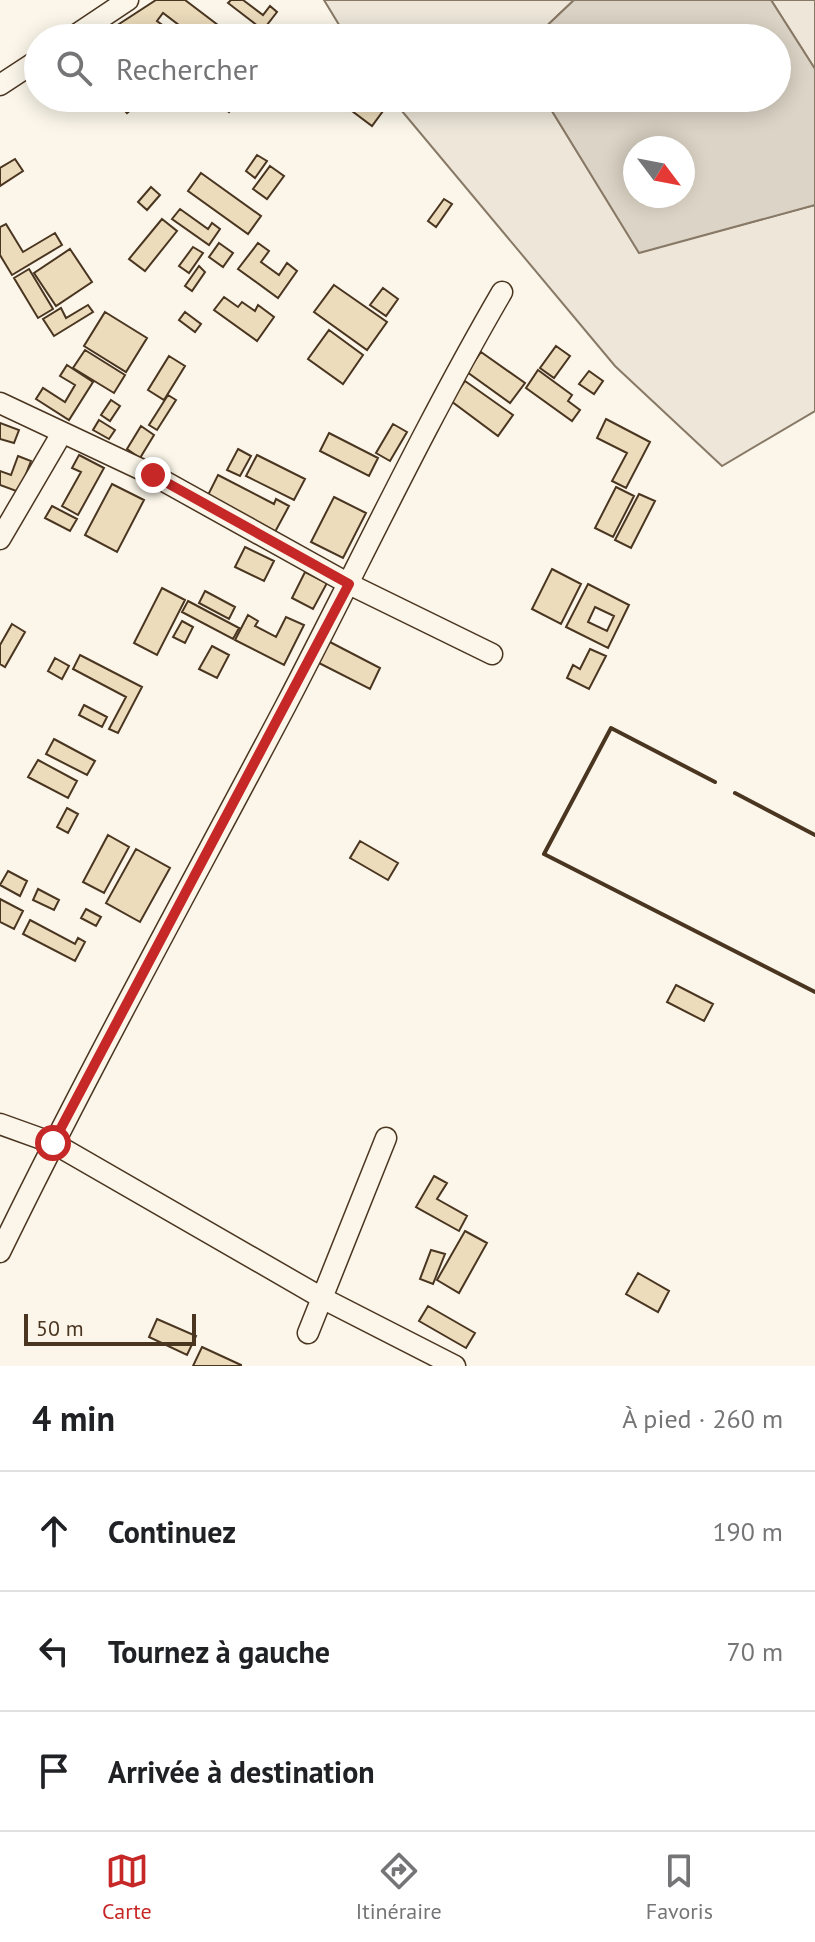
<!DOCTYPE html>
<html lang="fr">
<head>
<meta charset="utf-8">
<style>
  :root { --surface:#fff; --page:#f6f6f6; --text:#202124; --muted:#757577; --line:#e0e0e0; --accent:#c62828 }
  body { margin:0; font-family:"PT Sans",sans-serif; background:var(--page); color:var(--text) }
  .compass { position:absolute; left:623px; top:136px; width:72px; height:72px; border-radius:50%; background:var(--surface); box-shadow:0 4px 20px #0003; rotate:122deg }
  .scale { position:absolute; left:24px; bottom:20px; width:172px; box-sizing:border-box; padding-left:8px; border:4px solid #4a3520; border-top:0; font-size:22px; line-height:28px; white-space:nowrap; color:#4a3520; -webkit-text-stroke:6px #fbf6e9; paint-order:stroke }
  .stop { position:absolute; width:24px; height:24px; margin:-18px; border:6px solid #c62828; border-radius:50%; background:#fff }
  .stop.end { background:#c62828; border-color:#fff; box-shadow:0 2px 8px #0008 }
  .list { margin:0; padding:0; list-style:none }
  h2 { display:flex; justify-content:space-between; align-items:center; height:104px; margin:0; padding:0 32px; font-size:34px }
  h2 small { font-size:26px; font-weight:400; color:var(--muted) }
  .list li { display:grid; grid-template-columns:52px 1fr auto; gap:24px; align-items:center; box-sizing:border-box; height:120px; padding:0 32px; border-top:2px solid var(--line) }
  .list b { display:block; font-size:30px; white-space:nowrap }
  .list em { font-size:26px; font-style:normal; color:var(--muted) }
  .icon { flex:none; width:44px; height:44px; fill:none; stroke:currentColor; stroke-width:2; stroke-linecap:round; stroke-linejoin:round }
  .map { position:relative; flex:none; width:815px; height:1366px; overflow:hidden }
  .search { position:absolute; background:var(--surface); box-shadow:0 4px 20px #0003; left:24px; right:24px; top:24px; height:88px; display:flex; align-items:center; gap:20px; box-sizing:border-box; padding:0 28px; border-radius:44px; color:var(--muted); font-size:30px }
  .sheet { height:464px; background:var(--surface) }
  nav { display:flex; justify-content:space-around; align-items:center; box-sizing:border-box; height:112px; border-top:2px solid var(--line); background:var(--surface); font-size:22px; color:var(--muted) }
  nav a { display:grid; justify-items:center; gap:4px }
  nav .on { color:var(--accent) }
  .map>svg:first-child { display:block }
</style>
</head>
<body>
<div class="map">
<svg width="815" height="1366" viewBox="0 0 815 1366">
  <rect width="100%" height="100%" fill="#fbf6e9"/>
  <path fill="#ede6d9" stroke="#887966" stroke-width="2" d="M324,0H574L534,38H347Z
    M771,0H815V69Z
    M391,98H544L639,252L815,205V411L722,466L615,366Z"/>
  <path fill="#dcd4c6" stroke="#887966" stroke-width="2" fill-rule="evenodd" d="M574,0H771L815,69V205L639,253L544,98H777V38H534ZM635,148H683V196H635Z"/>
  <path fill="#ecdcbc" stroke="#4a3520" stroke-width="2" fill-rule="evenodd" d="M156,0H185L235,38H196L163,13L157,21L180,38H131L116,26Z
    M231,0H243L263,15L270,6L277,12L263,30L228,3Z
    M121,98H145L127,113L117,102Z
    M210,98H240L229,112Z
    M348,98H364L383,111L372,126L344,105Z
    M257,155L267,161L255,178L246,171Z
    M15,159L23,171L0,186V168Z
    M270,166L284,176L267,199L253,189Z
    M201,173L261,216L248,234L188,191Z
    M151,187L160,195L147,210L138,202Z
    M444,199L452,204L436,227L428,221Z
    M180,209L208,229L212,223L220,229L209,245L172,219Z
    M162,219L177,231L145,271L129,259Z
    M6,224L23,252L55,233L62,245L12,275L0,255V227Z
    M219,243L233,253L223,267L209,257Z
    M258,243L269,251L261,262L279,275L287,263L297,271L278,298L238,269Z
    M193,247L203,253L189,273L179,266Z
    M70,249L92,282L56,306L34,273Z
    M199,266L205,272L192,291L185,286Z
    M29,269L53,309L38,318L14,278Z
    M334,285L387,322L367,350L314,312Z
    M383,288L398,299L386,316L370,305Z
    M224,297L238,307L242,302L255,311L258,305L274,317L257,341L214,310Z
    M88,305L93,312L54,336L43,319L61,308L66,318Z
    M105,312L147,338L126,372L84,346Z
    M185,312L201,324L195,332L179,320Z
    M329,330L363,355L343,384L308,359Z
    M556,346L570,356L554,378L540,368Z
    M85,350L125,375L114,393L73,368Z
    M481,352L525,383L510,403L467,372Z
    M169,356L185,366L164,400L148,390Z
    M67,365L93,382L69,420L36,399L43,388L65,402L75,385L60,376Z
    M538,370L572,395L568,401L580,410L572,421L526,388Z
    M589,371L603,381L594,394L579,384Z
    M465,381L513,415L498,436L451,401Z
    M168,395L176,400L157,430L149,425Z
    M111,400L120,406L110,421L101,415Z
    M606,419L650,442L626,488L612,481L627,453L597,438Z
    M99,420L115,430L109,439L93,430Z
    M0,423L19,430L14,443L0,439Z
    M393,424L407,432L390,461L376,453Z
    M141,426L154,435L140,458L127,449Z
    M329,433L378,458L369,476L320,451Z
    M238,449L251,456L240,476L227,470Z
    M79,455L104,468L78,515L62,506L81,472L72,468Z
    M257,455L305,479L294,500L246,476Z
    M18,456L31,461L19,492L0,485V471L11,475Z
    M218,475L274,504L276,499L289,506L275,532L207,497Z
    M112,484L144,500L117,552L85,535Z
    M616,487L634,496L613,537L595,528Z
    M639,494L655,501L631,548L615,540Z
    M334,497L366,513L343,558L311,542Z
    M52,506L77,519L70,531L45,518Z
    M245,547L274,561L264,581L235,567Z
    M552,569L581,584L561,624L532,609Z
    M305,572L327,583L313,609L292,598Z
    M588,584L629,605L608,648L566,627ZM595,607L614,616L607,631L588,622Z
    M162,588L185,600L157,655L134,643Z
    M205,591L235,607L229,619L199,603Z
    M188,601L239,628L233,639L182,612Z
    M248,615L258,621L255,626L276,637L286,617L304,625L284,665L235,640Z
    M182,621L193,627L185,643L173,637Z
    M12,624L25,632L5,667L0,664V645Z
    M328,641L380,668L370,689L317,662Z
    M212,646L229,655L217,678L199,669Z
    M590,649L606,656L589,689L567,678L573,665L580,669Z
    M80,655L142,687L118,733L109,729L126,697L73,669Z
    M55,658L69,666L62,679L48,671Z
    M84,705L107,717L102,727L79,715Z
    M54,739L95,761L87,775L46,754Z
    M38,760L77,781L68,798L28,777Z
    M67,808L78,814L68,833L57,827Z
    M108,835L129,847L104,893L83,882Z
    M360,841L398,863L388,880L350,858Z
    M136,849L170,868L140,922L106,903Z
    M8,871L27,881L20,896L0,885Z
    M38,889L59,900L54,910L33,900Z
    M0,899L23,911L14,929L0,922Z
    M86,909L101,917L96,926L81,918Z
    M30,920L75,944L78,938L85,942L75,961L23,934Z
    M676,985L713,1004L704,1021L667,1002Z
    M434,1176L447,1183L437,1199L467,1216L459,1231L416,1207Z
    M465,1231L487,1243L459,1293L437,1280Z
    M431,1250L445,1254L433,1284L420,1279Z
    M638,1273L669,1291L658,1312L626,1294Z
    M428,1306L475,1333L466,1348L419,1321Z
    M157,1319L196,1336L187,1355L149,1337Z
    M202,1347L241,1365V1366H193Z"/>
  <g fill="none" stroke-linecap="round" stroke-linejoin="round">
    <defs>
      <path id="street" d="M71,38L128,0
        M0,85L38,60
        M0,403L153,475L349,584L492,654
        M0,539L62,433
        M0,1124L53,1143L322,1298L455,1366
        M0,1252C90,1067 190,887 286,705C358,567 424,426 502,292
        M308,1333L386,1138"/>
    </defs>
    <use href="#street" stroke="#4a3520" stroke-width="23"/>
    <use href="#street" stroke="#fbf6e9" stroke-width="20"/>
    <path stroke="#4a3520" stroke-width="4" d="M715,782L611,728L544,854L815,992
      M735,793L815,835"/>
  </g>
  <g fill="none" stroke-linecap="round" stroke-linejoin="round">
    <path stroke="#c62828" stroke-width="10" d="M53,1143L349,584L153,475"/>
  </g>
</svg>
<svg class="compass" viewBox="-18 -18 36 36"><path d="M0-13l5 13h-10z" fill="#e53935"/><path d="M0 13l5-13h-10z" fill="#757577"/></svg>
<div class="scale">50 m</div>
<div class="stop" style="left:53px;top:1143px"></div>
<div class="stop end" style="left:153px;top:475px"></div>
<div class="search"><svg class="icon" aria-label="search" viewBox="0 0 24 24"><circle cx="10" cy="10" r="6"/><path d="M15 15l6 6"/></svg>Rechercher</div>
</div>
<section class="sheet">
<h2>4 min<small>À pied · 260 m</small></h2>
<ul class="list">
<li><svg class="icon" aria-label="ahead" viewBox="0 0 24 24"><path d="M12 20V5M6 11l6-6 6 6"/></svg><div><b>Continuez</b></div><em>190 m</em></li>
<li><svg class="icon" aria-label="left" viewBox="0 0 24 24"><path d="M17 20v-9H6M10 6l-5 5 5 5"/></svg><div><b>Tournez à gauche</b></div><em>70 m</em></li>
<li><svg class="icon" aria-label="arrive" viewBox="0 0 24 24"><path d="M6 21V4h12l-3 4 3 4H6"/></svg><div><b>Arrivée à destination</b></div></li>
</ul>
</section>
<nav>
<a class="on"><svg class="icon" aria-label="map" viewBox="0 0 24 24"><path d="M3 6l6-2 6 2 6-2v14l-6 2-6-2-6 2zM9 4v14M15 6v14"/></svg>Carte</a>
<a><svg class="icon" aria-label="directions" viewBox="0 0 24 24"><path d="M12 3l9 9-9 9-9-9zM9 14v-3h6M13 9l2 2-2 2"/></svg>Itinéraire</a>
<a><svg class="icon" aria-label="saved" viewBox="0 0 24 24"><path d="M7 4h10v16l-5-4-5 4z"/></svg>Favoris</a>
</nav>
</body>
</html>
